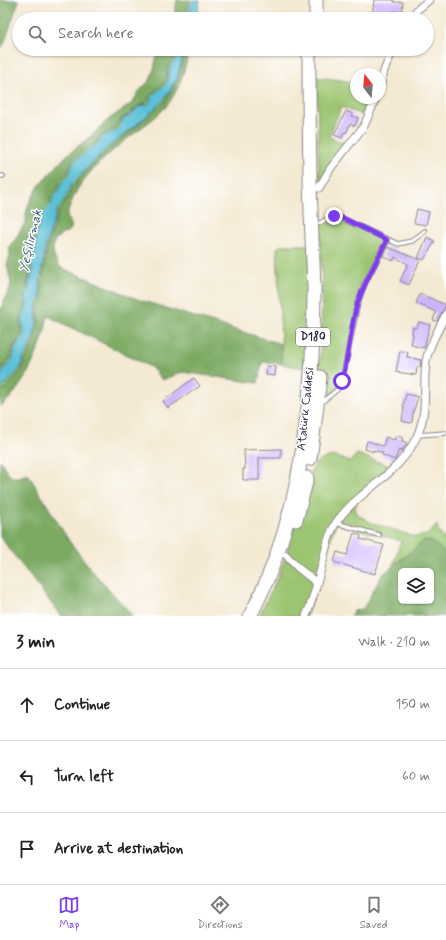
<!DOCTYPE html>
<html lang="en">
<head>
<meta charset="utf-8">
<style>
  :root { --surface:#fff; --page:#f2f2f2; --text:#202124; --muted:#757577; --line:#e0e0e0; --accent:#7c3aed }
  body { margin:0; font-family:Mynerve,sans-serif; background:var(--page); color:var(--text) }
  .controls { position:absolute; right:12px; bottom:12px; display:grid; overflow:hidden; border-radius:6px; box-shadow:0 1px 3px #0004 }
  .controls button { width:36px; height:36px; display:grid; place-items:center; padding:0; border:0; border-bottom:1px solid var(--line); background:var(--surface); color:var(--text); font:20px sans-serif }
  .compass { position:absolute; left:350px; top:68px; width:36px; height:36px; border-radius:50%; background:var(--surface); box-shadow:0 1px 3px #0004; rotate:344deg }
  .stop { position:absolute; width:12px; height:12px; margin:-9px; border:3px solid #7c3aed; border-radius:50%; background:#fff }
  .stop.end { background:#7c3aed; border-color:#fff; box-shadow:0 1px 4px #0008 }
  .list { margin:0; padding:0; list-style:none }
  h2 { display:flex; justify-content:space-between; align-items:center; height:52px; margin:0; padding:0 16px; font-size:17px }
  h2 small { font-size:13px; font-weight:400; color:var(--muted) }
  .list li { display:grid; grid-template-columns:26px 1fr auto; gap:12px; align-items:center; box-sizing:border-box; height:72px; padding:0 16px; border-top:1px solid var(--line) }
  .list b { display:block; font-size:15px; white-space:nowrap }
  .list em { font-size:13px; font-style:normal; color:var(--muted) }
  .icon { flex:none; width:22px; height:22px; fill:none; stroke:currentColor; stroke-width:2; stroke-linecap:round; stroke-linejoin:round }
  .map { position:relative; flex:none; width:446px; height:616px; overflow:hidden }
  .search { position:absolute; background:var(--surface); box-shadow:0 1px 3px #0004; left:12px; right:12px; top:12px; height:44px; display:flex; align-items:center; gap:10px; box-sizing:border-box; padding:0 14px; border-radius:22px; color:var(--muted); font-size:15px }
  .sheet { height:268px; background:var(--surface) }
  nav { display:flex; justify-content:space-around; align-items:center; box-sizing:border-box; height:56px; border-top:1px solid var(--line); background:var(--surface); font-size:11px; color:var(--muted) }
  nav a { display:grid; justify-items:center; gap:2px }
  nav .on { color:var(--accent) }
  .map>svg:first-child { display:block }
</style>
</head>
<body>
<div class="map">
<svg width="446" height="616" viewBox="0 0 446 616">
  <rect width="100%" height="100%" fill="#fff"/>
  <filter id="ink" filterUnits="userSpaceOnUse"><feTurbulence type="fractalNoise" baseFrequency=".025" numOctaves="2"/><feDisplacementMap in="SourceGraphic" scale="8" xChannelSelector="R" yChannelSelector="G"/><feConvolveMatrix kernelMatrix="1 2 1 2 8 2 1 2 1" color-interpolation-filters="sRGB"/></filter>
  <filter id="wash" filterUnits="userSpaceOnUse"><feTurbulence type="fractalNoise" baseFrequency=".012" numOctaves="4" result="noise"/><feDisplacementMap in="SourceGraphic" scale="16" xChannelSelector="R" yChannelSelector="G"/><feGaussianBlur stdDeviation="0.9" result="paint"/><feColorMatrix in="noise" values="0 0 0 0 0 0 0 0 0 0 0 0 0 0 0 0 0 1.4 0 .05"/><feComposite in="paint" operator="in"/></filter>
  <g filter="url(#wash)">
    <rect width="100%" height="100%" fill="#f4e9d2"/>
    <path fill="#9cc571" stroke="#5f7456" d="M175,49H177L176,59L169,72L168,79L165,85L152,96L149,104L143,105L123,119L118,130L98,141L95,146L88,149L83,155L74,161L69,175L62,182L57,193L54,196L51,205L46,210L39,225L36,238V248L32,257L31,264L33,273L29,283L30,291L26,298L27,305L22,322L24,332L23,337L16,345L13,358L0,375V371L11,357L13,347L21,336L22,332L20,322L25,305L24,294L28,289L27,283L31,273L29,261L34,248V238L37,224L42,211L49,204L52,195L55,192L60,181L67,174L72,160L81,153L87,147L94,144L100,136L116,128L122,118L129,114L138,106L146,103L151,94L163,84L167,75L168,66L174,58Z
      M184,49H186L178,78L165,102L108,150L90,167L75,184L64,206L59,211L47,248L42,282V298L38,306L39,322L35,339L31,350L25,360L22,370L7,387L0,392V390L20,369L23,359L29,349L33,338L37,318L36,305L40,297V282L45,248L57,210L62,204L73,183L89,166L106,149L135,126L164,100L177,78Z
      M317,77L356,82V98H376L368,117L341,107L329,137L349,145L319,188Z
      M334,217L387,240L365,283L358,303L345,369L338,389L317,406L321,344L322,288L320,223Z
      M282,245H312L311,369L282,364L277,248Z
      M357,454L395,468L357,499L355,509L358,515L370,522L415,537L427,535L437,525C437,530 441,537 446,539V554L433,542H422L415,549L393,565L401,541L336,523L306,616H259L278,577L286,555L301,503L307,476L317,462L328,457L334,456L350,462Z"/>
    <path fill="#7daa63" stroke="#50664f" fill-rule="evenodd" d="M0,0H19L4,44L0,49Z
      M177,0H191L185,19H173L176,6Z
      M158,49H175L174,58L168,66L166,78L163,84L151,94L147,102L138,106L129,114L122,118L116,128L100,136L94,144L87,147L81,153L72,160L67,174L60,181L55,192L52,195L49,204L42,211L37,224L34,238V248L29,261L31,271L27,283V290L24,294L25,305L20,322L22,332L21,336L13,347L11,357L0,371V310L9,290L11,284L7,264L10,255L9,248L11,244L15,240L26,221V213L29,203L39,186L66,156L92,135L109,119L131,104L141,89L150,80L154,69Z
      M186,49H190C185,66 181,85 171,100C162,113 149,122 137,131C117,147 96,163 81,184C74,193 71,204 67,214C67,220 73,222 71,229C67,233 61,234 57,238C49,246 54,262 62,268L137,299L281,344L282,364L262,362L258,383L182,372L162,380L151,367L48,316C46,323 45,330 43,337C34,362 22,390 0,407V392L7,387L22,370L25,360L31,350L35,339L39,322L38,306L42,298V282L47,248L59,211L64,205L75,184L90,167L108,150L165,102L178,78Z
      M0,460L11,477H18L28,474L69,541L95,574L133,616H61L0,537Z
      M425,540L433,542L446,554V616H350C353,610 356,610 363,609L382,575L415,549L422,542ZM401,571H431V601H401Z"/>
    <path fill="#5bc1d8" stroke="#3e728a" d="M193,0H200L196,19H187Z
      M177,49H184L177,78L164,100L135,126L106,149L89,166L73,183L62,204L57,210L45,248L40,282V297L36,305L37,322L33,338L29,349L23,359L20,369L0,390V375L13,358L15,347L23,337L24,332L22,322L27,305L26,295L29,291V283L33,271L31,261L36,248V238L39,225L44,212L51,205L54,196L57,193L62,182L69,175L74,161L83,155L88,149L95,146L102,137L118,130L123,119L130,116L139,107L149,104L152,96L165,85L168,79L170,67L176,59Z"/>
    <g id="blocks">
      <path fill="#cdb4fd" d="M374,0H394V2H403L402,12L393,11L392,18L372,17Z
        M346,111L353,114L352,116L358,118L355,126L350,124L346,133L344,132L342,138L334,135Z
        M417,209L429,212L426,225L414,223Z
        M427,237L435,241L424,260L418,258Z
        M387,247L420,260L409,285L400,281L408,264L395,257L393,261L383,256Z
        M420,294L446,305L437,321L433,320L436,312L416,303Z
        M419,322L430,325L424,348L411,345L413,334H412L413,327L416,328Z
        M400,351L408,352L407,357L421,360L420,367H417L416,375L396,372Z
        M267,366L276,367L275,376L266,375Z
        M194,378L200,386L168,408L163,401Z
        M406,394L418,397L413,413L412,422L410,423L402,421L404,407L403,406Z
        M396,435L403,438L402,441L407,443L402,451L399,450L395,460L382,455L383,453L373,450V452L365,449L367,441L383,446L386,437L394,440Z
        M281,449V458H259V480H243V469H245L244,450Z
        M354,533L361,535L360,539L384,545L375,574L334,562L337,552L347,555Z"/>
    </g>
  </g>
  <g filter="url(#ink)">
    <use href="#blocks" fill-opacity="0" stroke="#8b8686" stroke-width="1"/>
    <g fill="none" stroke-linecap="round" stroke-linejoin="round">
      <defs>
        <path id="lane" d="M0,176H3
          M320,223L330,217H339L398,244L412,241L425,231
          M321,403L338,389L342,381L358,303L365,283L387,240
          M418,435L446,433
          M336,523L379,535"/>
        <path id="street" d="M410,19L417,10L429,0
          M380,87L384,71L393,49
          M319,188L330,169L364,126L376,98
          M286,555L297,567L317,583
          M306,616C314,598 318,579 323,561C326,547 329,533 337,521C361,488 399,476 417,436C428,413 423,386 426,361C429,345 439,329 446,314"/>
        <path id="highway" d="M316,0V19
          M310,459L317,406L320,377
          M296,520L307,478
          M250,616C292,537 307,446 312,357C313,334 314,310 314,287C313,262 312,237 311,212C309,158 309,103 309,49"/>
      </defs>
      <use href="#lane" stroke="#8b8686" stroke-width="5.5"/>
      <use href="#street" stroke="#8b8686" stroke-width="9"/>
      <use href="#highway" stroke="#8b8686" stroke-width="15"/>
      <use href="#lane" stroke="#fff" stroke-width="3.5"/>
      <use href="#street" stroke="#fff" stroke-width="7"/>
      <use href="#highway" stroke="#fff" stroke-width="13"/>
    </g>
  </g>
  <g fill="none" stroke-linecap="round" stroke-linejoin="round" filter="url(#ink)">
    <path stroke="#7c3aed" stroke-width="5" d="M334,216L345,219L387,240C377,261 364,282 357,305C350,330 349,356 342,381"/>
  </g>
  <g text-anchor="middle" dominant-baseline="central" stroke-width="3" stroke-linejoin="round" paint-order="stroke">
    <rect fill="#fff" stroke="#646476" stroke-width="1" x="296" y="328" width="34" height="18" rx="3"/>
    <g font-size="11" font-weight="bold" fill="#22223b">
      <text x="313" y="337">D180</text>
    </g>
    <g font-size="12" fill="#22223b" stroke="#fff">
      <text transform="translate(306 409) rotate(-84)">Atatürk Caddesi</text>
    </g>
    <g font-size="13" font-style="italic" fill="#39627a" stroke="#fff">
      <text transform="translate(31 241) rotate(-77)">Yeşilırmak</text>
    </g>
  </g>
</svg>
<div class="controls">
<button><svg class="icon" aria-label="layers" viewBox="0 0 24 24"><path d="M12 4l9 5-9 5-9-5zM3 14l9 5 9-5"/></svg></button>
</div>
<svg class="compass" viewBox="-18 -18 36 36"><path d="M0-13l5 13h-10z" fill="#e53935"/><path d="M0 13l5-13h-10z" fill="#757577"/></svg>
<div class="stop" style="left:342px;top:381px"></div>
<div class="stop end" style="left:334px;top:216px"></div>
<div class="search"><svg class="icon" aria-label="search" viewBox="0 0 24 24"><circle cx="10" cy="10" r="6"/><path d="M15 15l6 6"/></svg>Search here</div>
</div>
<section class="sheet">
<h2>3 min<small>Walk · 210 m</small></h2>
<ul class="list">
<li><svg class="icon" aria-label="ahead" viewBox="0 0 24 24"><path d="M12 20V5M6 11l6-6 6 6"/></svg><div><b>Continue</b></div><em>150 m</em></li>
<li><svg class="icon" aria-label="left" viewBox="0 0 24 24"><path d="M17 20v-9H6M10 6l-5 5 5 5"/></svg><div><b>Turn left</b></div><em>60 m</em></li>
<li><svg class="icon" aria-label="arrive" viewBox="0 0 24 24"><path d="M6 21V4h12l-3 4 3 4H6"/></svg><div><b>Arrive at destination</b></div></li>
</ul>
</section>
<nav>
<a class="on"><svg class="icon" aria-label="map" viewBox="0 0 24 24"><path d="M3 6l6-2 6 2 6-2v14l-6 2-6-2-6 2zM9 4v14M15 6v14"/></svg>Map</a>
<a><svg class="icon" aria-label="directions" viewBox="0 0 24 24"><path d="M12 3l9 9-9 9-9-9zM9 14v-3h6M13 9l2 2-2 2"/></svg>Directions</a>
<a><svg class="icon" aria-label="saved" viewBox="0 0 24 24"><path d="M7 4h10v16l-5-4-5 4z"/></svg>Saved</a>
</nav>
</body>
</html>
